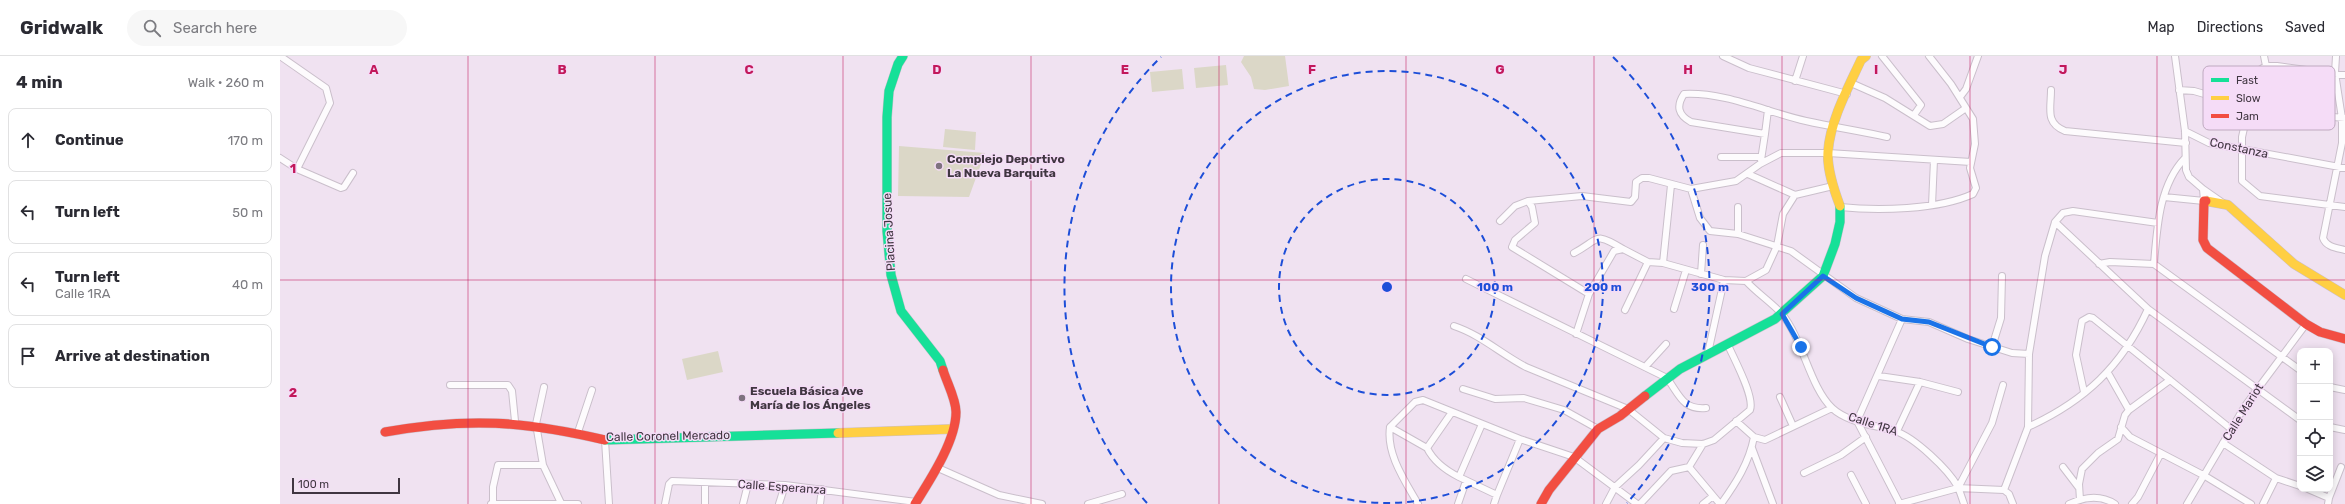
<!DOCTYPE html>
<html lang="en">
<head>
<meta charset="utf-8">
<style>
  :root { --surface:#fff; --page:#f7f7f7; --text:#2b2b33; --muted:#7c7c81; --line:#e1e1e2 }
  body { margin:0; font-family:Rubik,sans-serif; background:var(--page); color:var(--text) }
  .controls { position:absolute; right:12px; bottom:12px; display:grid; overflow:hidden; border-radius:8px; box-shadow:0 2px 10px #0003 }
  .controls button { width:36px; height:36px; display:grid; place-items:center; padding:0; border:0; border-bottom:1px solid var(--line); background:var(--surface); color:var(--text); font:20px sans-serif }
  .scale { position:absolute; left:12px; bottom:10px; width:108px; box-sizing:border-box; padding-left:4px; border:2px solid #403641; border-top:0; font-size:11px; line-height:14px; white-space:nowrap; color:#403641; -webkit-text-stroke:3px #f5dcf7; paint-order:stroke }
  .stop { position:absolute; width:12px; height:12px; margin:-9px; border:3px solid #1a73e8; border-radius:50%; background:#fff }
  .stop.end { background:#1a73e8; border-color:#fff; box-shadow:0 1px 4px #0008 }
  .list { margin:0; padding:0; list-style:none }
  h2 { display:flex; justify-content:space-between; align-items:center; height:52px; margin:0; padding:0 16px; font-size:17px }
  h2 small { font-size:13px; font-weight:400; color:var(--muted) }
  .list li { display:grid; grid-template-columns:26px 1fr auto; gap:12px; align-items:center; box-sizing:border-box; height:64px; margin:0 8px 8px; padding:0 8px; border:1px solid var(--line); border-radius:8px }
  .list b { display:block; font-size:15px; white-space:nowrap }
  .list p { margin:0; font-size:13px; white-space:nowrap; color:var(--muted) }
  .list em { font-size:13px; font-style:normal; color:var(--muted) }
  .icon { flex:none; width:22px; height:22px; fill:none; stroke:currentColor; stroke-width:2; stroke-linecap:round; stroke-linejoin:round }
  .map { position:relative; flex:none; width:2065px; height:448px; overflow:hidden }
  header { display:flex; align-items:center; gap:24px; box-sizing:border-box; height:56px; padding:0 20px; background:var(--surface); border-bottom:1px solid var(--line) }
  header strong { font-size:19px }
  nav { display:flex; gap:22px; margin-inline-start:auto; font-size:14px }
  .search { width:280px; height:36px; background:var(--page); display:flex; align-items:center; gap:10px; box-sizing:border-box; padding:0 14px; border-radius:22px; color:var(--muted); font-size:15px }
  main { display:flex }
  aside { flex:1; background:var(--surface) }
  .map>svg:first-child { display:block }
</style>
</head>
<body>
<header>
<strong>Gridwalk</strong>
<div class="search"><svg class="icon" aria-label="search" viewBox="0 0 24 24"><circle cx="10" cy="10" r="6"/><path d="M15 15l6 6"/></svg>Search here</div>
<nav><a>Map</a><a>Directions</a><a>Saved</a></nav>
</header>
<main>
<aside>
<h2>4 min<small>Walk · 260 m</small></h2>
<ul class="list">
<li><svg class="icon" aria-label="ahead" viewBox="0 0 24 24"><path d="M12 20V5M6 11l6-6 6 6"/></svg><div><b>Continue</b></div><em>170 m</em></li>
<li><svg class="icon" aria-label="left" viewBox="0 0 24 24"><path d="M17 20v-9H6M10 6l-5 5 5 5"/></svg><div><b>Turn left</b></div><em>50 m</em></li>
<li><svg class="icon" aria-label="left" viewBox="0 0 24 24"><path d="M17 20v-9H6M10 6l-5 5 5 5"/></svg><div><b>Turn left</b><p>Calle 1RA</p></div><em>40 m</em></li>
<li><svg class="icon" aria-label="arrive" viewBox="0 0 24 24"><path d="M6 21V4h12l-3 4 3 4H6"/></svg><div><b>Arrive at destination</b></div></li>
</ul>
</aside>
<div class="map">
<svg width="2065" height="448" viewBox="0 0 2065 448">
  <rect width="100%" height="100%" fill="#f0e2f1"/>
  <path fill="#dbd7c7" d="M964,0H1005L1009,30L985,34L974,33L971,21L961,6Z
    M946,9L948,29L916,32L914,12Z
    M902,13L904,33L872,36L870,16Z
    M665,73L696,76L695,94L663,91Z
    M619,90L705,97L689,141L618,140Z
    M438,295L443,316L407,324L402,303Z"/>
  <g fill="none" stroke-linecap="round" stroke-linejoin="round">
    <defs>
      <path id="street" d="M1443,0L1469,12L1567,38
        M1602,0L1641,49L1634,59
        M1984,0L1986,10
        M2056,0L2055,17L2062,62V87L2043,182C2046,191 2057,192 2065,194
        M2065,19L1997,10H1986L1978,15L1972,27L1969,50L1962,81V125L1980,140L2065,151
        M1515,25L1523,0
        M1571,27L1605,42L1650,70L1663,68L1686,52
        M1771,34C1771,53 1765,67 1785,75L1906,87
        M1899,34L1914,35L1983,55L2065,62
        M1680,41L1686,33L1698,0
        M1488,54L1485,78L1411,66C1398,59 1396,50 1404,38C1446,36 1486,56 1526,65C1553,71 1580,75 1607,81
        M1905,75L1929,87L2065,112
        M1441,101H1481
        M0,102L17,113L50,47L46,32L0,0
        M1481,104L1485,78
        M17,113L61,132L64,131L73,117
        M1468,118L1515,139L1553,130
        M1411,133L1420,162L1430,175L1458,178L1511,195L1576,242L1622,263L1649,266L1688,283L1732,297L1749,298
        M1923,133L1943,147
        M1884,141L1924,145L1923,133L1909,121L1906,114L1905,75L1895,0
        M1248,145L1302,140L1351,146L1355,141L1356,126L1362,122H1369L1411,133L1456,125L1480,108L1501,97H1548L1691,106
        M1652,149L1654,104
        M1458,151V178
        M1560,151C1597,155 1658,154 1693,138L1696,132L1690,112L1695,88L1693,63L1671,28L1649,0
        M1220,165L1235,150L1248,145L1252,151L1255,167L1235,184L1232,191L1309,238
        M1775,166L1868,253L2020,364
        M1294,197C1320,183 1314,175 1343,193
        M1383,207L1391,129
        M1819,208L1830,206L1874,208L2020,314
        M1874,208C1877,172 1879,129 1905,102
        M1421,218L1423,189
        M1186,223L1387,322C1400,340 1403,354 1426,352
        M1466,225L1486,214L1497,190L1503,158L1515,139
        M1394,253L1406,214
        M1345,254L1368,206
        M1174,270C1201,279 1221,298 1246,311L1348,353L1384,382L1402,387L1423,388L1434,384L1470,354C1475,341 1454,303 1448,289
        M1296,278L1309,238L1334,195L1343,193L1368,206L1383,207L1444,224L1466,225C1477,237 1491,246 1502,258C1523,284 1530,331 1552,352C1568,367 1595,369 1615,375C1634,381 1668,413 1678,431C1680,436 1682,442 1684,448
        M1712,291L1721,262L1722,220
        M1428,297L1444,224
        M1365,311L1386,288
        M1828,317L1849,354
        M1599,320L1640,326L1678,336
        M170,329H228L232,335L235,365
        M264,331L256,368L263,409L281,447
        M2050,331L2065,334
        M1183,333L1215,343L1244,342L1284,354L1318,373
        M1804,336L1796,299L1802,265L1809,261L1813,262L1951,373
        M1500,341L1513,370
        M1172,356L1147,392C1154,406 1165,414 1179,421L1202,368
        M1110,371L1147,392
        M1748,371L1749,298L1765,200L1775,166L1783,157L1793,155L1878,167
        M1841,371L1850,381L1925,420L1971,448
        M2050,371L2065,374
        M1617,375L1640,326
        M298,376L312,334
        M1474,381L1485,384L1552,352
        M325,384L329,448
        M1943,387L1996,422L2020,430
        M1472,392L1493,448
        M1409,411L1440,448
        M1409,411L1423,388
        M1783,411L1799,432
        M658,412L719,439L762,448
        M1524,417L1561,399L1586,381
        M1571,419L1586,448
        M1179,421L1217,439L1240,383
        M1678,432L1712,367L1723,329
        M2028,433L2049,442L2048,448
        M1724,434L1748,371C1805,345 1842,310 1868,253
        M2049,442L2061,411
        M1800,444L1799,428L1802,413L1818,397L1838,383L1845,359L1849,354L1890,324
        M213,447V431L218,409H263
        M211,448H298
        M385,448L389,428L392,425L505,429L636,446
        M425,448V427
        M463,448L468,428
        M499,448L505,429
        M540,448L542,433
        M808,448L842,438
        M1138,448C1125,425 1106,398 1110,371L1135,346L1143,344L1240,383L1294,401L1357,448
        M1178,448L1186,425
        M1214,448L1217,439
        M1326,448L1335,431L1359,409L1384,382
        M1360,448L1391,415L1409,411
        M1423,448L1433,440
        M1441,448C1456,427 1469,407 1474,381L1456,365
        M1619,448L1678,432L1724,434L1729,438L1733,448
        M1620,448L1577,365L1622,263
        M1789,448C1804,441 1821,439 1835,448
        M1852,448L1858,441L1881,397
        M1907,448L1965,350L2026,268
        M1983,448L1996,422"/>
      <path id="fast" d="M623,0L618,8L609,35L607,61V175L611,219L621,255L660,305L663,314
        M1365,340L1400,313L1495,263L1543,220L1555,188L1560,166V150
        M325,384L558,377"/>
      <path id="slow" d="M1926,145L1948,149L2014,208L2065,239
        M1560,150C1554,134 1547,114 1548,96C1550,65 1568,32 1581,4L1586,0
        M558,377L673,373"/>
      <path id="jam" d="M1926,145H1924L1923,184L1927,192L2026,268L2040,276L2065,283
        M105,376C188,361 244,365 325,384
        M635,448C650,424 676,385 676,356C676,343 667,327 663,314
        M1261,448L1269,434L1318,373L1340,360L1365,340"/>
    </defs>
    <use href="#street" stroke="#cabfcb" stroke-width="8"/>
    <use href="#fast" stroke="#cabfcb" stroke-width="10"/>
    <use href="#slow" stroke="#cabfcb" stroke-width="10"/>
    <use href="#jam" stroke="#cabfcb" stroke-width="10"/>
    <use href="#street" stroke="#fdfbfd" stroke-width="6"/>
    <use href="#fast" stroke="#16e098" stroke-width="9"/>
    <use href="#slow" stroke="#ffcf43" stroke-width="9"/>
    <use href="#jam" stroke="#f24e42" stroke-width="9"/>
  </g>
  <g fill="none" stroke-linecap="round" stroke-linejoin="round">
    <path stroke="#1a73e8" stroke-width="5" d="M1521,291L1502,258L1543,220L1576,242L1622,263L1649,266L1712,291"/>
  </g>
  <path fill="none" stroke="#c2185b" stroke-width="1" stroke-opacity="0.55" d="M188,0V448M375,0V448M563,0V448M751,0V448M939,0V448M1126,0V448M1314,0V448M1502,0V448M1690,0V448M1877,0V448M0,224H2065"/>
  <g fill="none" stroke="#1d4ed8" stroke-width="2" stroke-dasharray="7 5">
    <circle cx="1107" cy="231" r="108"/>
    <circle cx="1107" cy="231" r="216"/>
    <path d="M867 447A323 323 0 0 1 881 1M1333 1A323 323 0 0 1 1347 447"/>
  </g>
  <g fill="#7e727f" stroke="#f5dcf7" stroke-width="1.5">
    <circle cx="659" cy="110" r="4"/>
    <circle cx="462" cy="342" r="4"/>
  </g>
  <g text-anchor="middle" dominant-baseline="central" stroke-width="3" stroke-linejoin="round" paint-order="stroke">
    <g font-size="12" fill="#403641" stroke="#f5dcf7">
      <text transform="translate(1959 92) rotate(12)">Constanza</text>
      <text transform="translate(609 176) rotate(-93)">Placina Josue</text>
      <text transform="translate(1963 356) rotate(-58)">Calle Mariot</text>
      <text transform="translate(1593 368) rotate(18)">Calle 1RA</text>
      <text transform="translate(388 380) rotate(-1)">Calle Coronel Mercado</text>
      <text transform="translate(502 431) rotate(4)">Calle Esperanza</text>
    </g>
    <g font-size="12" font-weight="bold" fill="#403641" stroke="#f5dcf7" text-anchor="start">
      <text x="667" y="103">Complejo Deportivo<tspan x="667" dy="14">La Nueva Barquita</tspan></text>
      <text x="470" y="335">Escuela Básica Ave<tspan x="470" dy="14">María de los Ángeles</tspan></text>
    </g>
  </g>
  <rect x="1923" y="10" width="132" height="64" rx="6" fill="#f5dcf7" stroke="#bfaac0" stroke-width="1"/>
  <rect x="1931" y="22" width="18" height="4" fill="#16e098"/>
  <rect x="1931" y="40" width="18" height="4" fill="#ffcf43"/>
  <rect x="1931" y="58" width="18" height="4" fill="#f24e42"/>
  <g font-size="11" fill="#403641">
    <text x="1956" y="28">Fast</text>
    <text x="1956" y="46">Slow</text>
    <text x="1956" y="64">Jam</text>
  </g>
  <g font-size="13" text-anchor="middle" font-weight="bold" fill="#c2185b" stroke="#f5dcf7" stroke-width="3" stroke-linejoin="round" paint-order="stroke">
    <text x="94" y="18">A</text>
    <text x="282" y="18">B</text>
    <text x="469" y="18">C</text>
    <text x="657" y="18">D</text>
    <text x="845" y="18">E</text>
    <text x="1032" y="18">F</text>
    <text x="1220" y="18">G</text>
    <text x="1408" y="18">H</text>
    <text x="1596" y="18">I</text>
    <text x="1783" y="18">J</text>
    <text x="13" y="117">1</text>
    <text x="13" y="341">2</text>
  </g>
  <circle cx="1107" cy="231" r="6" fill="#1d4ed8" stroke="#f5dcf7" stroke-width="2"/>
  <g font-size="12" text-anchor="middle" font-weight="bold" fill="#1d4ed8" stroke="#f5dcf7" stroke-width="3" stroke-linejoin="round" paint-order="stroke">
    <text x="1215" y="235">100 m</text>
    <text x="1323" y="235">200 m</text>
    <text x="1430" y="235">300 m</text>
  </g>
</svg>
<div class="controls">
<button>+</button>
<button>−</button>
<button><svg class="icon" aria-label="locate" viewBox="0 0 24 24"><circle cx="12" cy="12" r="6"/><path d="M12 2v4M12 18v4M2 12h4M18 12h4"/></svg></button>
<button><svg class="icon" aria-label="layers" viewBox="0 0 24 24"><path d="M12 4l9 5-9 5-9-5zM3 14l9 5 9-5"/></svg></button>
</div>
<div class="scale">100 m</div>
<div class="stop" style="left:1712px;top:291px"></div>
<div class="stop end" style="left:1521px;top:291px"></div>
</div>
</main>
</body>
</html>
